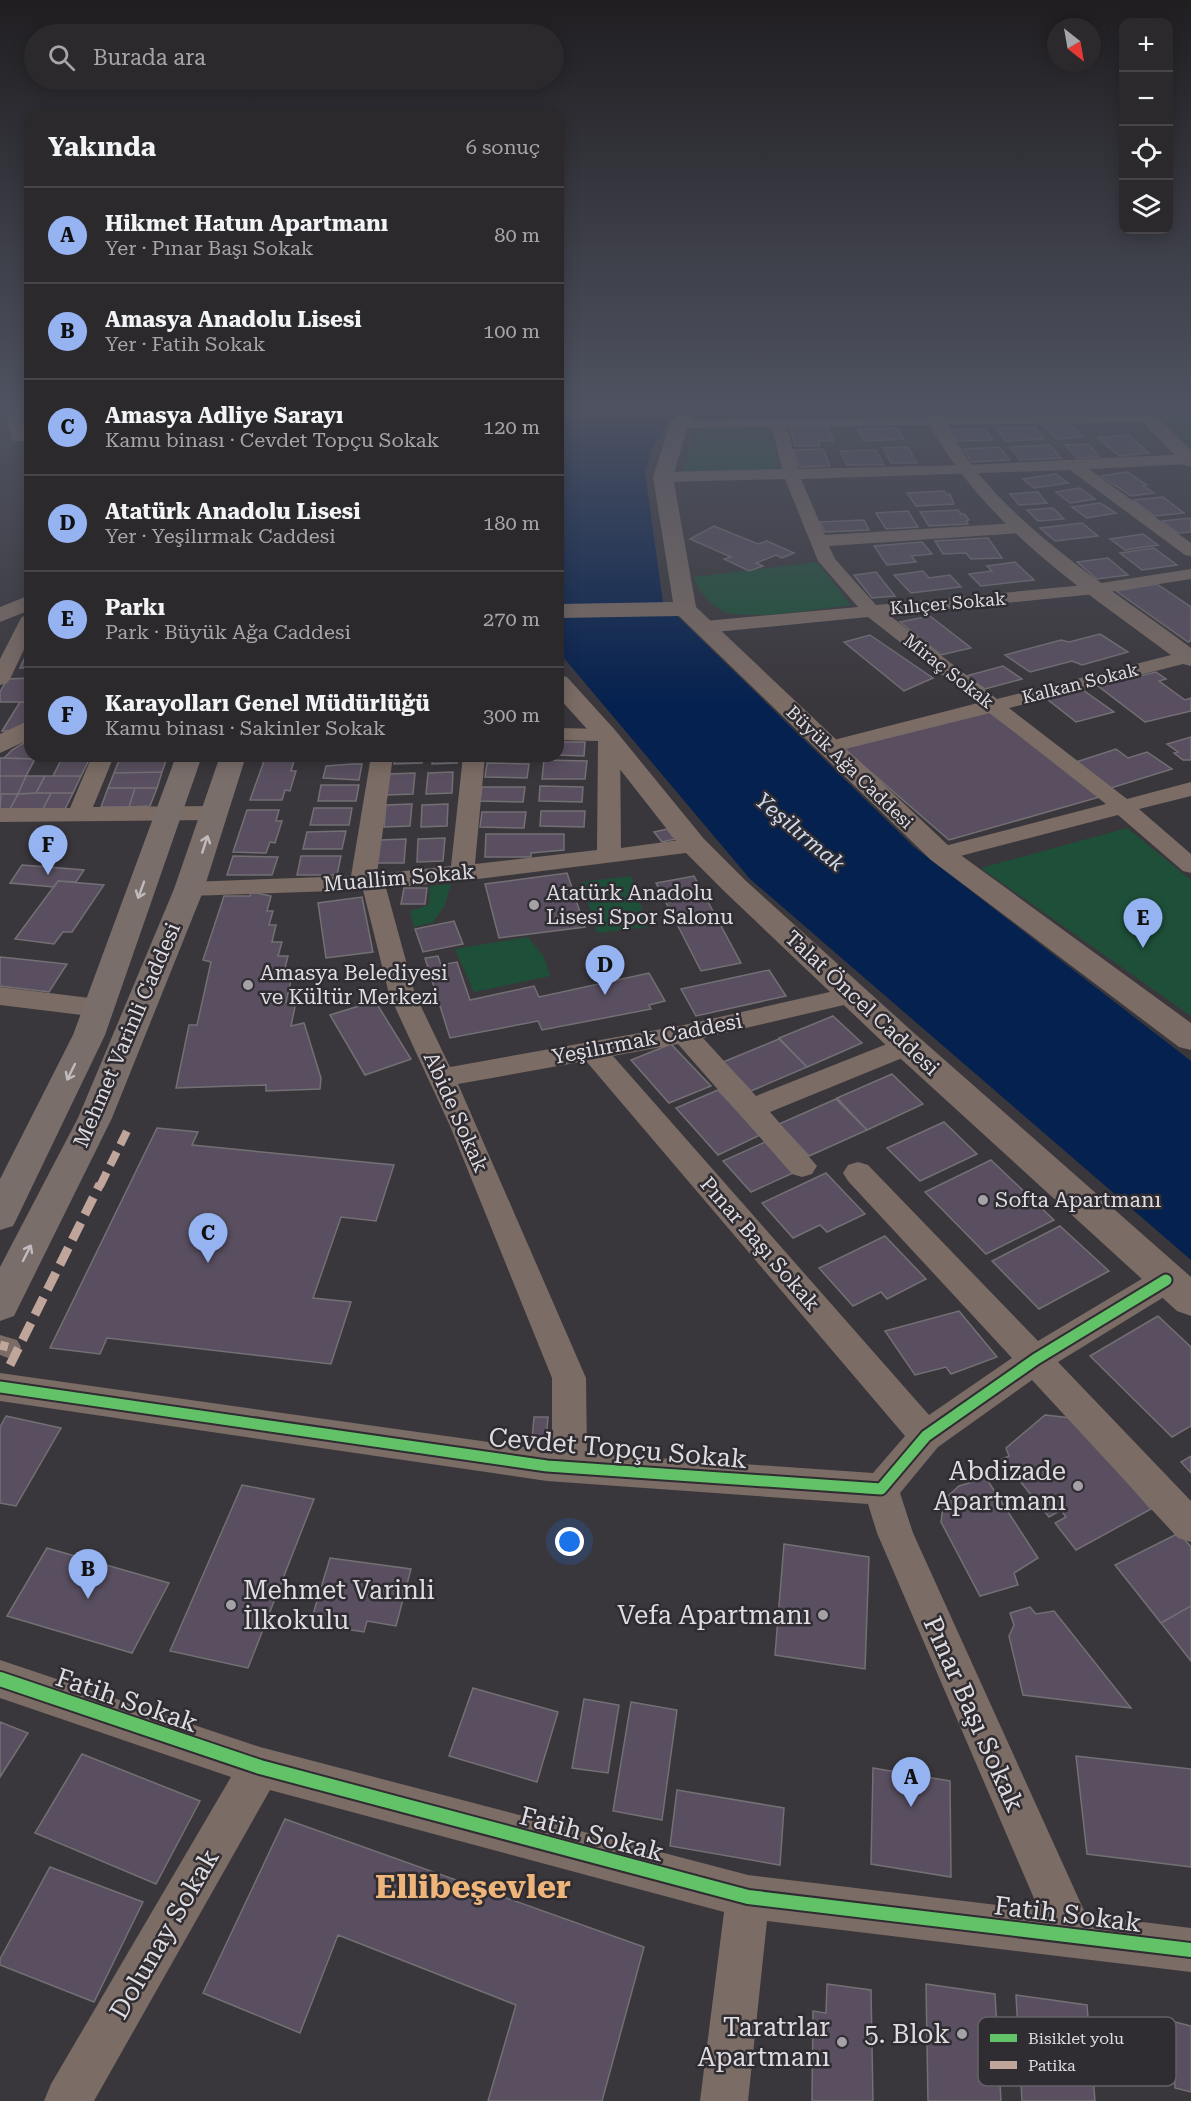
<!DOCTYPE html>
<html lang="tr">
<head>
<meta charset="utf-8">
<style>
  :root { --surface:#2c292d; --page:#343135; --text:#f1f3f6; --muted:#a6a6aa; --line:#484549; --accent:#95b2f1 }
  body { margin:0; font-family:"Roboto Serif",serif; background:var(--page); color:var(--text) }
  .controls { position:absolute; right:18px; top:18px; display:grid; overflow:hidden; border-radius:12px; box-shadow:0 3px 15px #0003 }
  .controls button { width:54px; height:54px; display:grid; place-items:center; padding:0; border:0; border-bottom:2px solid var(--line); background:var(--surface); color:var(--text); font:30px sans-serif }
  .compass { position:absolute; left:1047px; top:18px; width:54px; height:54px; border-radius:50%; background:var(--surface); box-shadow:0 3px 15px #0003; rotate:149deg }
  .you { position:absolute; left:570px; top:1542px; width:21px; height:21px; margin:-15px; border:4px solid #fff; border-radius:50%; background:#1a73e8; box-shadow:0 0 0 9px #1a73e833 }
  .badge { display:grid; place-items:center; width:39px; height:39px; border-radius:50%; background:var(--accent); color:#111; font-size:20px; font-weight:700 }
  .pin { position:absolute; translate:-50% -50px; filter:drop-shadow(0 2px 3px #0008) }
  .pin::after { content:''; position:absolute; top:32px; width:21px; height:18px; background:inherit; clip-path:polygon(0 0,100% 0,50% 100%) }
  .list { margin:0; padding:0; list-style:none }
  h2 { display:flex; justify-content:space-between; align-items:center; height:78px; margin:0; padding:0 24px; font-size:26px }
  h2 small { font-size:20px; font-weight:400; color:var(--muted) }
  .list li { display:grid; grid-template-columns:39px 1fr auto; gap:18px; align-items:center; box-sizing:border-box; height:96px; padding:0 24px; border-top:2px solid var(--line) }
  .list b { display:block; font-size:22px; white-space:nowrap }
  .list p { margin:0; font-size:20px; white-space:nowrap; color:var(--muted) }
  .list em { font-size:20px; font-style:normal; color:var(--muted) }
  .icon { flex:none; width:33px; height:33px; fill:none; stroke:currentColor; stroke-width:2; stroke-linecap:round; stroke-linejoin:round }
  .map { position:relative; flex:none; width:1191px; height:2101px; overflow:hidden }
  .search { position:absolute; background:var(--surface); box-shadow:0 3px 15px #0003; left:24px; top:24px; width:540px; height:66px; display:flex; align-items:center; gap:15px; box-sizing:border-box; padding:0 21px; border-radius:33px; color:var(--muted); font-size:22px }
  .panel { position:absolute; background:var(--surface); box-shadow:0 3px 15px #0003; left:24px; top:108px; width:540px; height:654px; border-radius:18px }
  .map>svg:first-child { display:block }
</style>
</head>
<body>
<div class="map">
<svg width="1191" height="2101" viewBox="0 0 1191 2101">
  <rect width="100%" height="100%" fill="#3a373c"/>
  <path fill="#1e5039" d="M1155,410H1191V451L1181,442L1186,441Z
    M696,428H769L780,470L683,472Z
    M817,562L851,605C824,608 745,622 723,611C709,604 699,591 693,577Z
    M1127,828L1191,880V1016L981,868Z
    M631,876L648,927L597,933L582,882Z
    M451,884L445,905L433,922L414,927L410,911L429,905L430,886Z
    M528,937L544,957L550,976L474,992L455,949Z"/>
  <path fill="#05214f" d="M566,410H677L653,445L645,473L663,602L914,847L1191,1061V1260L750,879L558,651V419Z"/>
  <path fill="#594f60" stroke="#737074" stroke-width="1.5" d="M1070,425L1084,437L1057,439L1044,426Z
    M1035,427L1044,439L1006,441L997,428Z
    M790,428H829L833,441H818L820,446H795Z
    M897,428L904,439L864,441L858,429Z
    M984,428L993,440L957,441L948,430Z
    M1128,435L1149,453L1119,456L1098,438Z
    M1088,444L1100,457L1077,458L1065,445Z
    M1050,445L1061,458L1020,460L1010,447Z
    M908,447L917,463H891L883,448Z
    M999,447L1010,460L972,462L963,449Z
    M823,449L830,466L799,467L793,450Z
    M876,450L884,465H847L840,451Z
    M1127,472L1147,485L1143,486L1154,493L1131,496L1101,476Z
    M1056,474L1068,483L1034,488L1023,479Z
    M1080,488L1095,499L1070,503L1056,492Z
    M944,491L947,495L950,494L954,504L916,506L907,493Z
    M1038,492L1047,503L1019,505L1010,494Z
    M1163,497L1184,513L1154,516L1133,500Z
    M1100,503L1116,513L1087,518L1072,507Z
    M1053,508L1064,519L1038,521L1027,510Z
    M958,510L961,514H964L969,520L966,521L968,524L929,526L920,512Z
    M908,511L918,527L886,529L876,513Z
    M1190,518L1191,532L1178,533L1162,521Z
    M864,520L869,530L825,532L820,522Z
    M1082,523L1098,536L1055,541L1040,528Z
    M714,526L758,544L767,541L794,553L782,558L776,555L756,563L763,566L749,571L724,559L731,557L690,539Z
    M1143,534L1158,545L1125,550L1110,539Z
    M988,538L1002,558L971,559L966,553L943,554L935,541Z
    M922,542L932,554L911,556L916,562L887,565L874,546Z
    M1154,548L1177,565L1142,570L1120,553Z
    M1108,558L1128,575L1097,579L1077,562Z
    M1015,562L1034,580L981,586L969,574L992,571L987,566Z
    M923,571L929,578L950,575L961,587L911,593L894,575Z
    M876,572L895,596L872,598L854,575Z
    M1157,584L1191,607V641L1188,642L1116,591Z
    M930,616L971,648L941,655L900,622Z
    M1100,634L1128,652L1082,665L1072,661L1030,672L1005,655L1061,640L1069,642Z
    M870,635L933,678L904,691L844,642Z
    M29,649L30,668H20L27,653Z
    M1003,666L1022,679L985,689L966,676Z
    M1156,672L1166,679L1159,681L1185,700L1191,698V711L1145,722L1098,686Z
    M30,678V702H0V692L7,679Z
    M1083,690L1114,712L1076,722L1047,699Z
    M20,702H30V722L14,731H2Z
    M986,710L1103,796L949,840L843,748Z
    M1191,737V760H1183L1174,753L1178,752L1167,744Z
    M30,739V756H37L35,759L4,758L12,750Z
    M558,742H585L584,756L558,755Z
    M1116,749L1128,758L1147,752L1172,769L1111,788L1076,762Z
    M63,756H90L89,760H61Z
    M265,756H304L302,761H264Z
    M325,756H362L361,760H324Z
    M395,756H422V763L394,764Z
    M433,756H458L457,763L432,764Z
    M0,758H4L35,759L26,776H0Z
    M120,758H167L162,772L114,773Z
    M61,760H89L81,776H53Z
    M544,760L587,761L585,779H542Z
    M264,761H294L291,771H296L290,791L285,790L282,800H250Z
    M487,763L529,764L527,778L485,777Z
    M352,764H362L359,780L323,778L326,766Z
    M162,772L157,788H108L114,773Z
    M453,772L452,793L426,794L428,773Z
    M415,773L413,794L387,795L389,774Z
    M0,776H26L18,794H0Z
    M26,776H45L36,793L18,794Z
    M45,776H81L73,793H36Z
    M321,785H359L356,801H318Z
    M540,786L583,787L582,802L539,801Z
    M482,787H525L523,802L480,801Z
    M108,788H135L129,807H101Z
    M135,788H157L150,806L129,807Z
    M36,793H51L43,809H10L18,794Z
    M51,793H73L65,809H43Z
    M1,794H18L10,809H0Z
    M412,804L410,826L384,827L386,805Z
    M448,804L447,826L421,827L422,805Z
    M314,808H352L349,825H310Z
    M247,810H279L276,821H282L275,843L270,842L266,853L233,852Z
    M541,811H585L584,827L540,826Z
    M482,812H526L524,828L480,827Z
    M667,829L675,839L662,842L654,832Z
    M346,831L342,849H303L307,832Z
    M486,834H564V850L531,853V857H485Z
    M445,838L443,861L417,862L418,839Z
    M406,839L404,863H377L380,840Z
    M233,856L278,857L272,875H227Z
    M301,856H341L337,875H297Z
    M22,865L48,867L84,870L76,882L58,881L54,887L10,883Z
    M567,873L585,927L499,938L485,884Z
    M694,876L741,963L701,971L656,883Z
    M58,881L104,885L72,932H63L54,944L15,939Z
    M404,888H427L425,904H401Z
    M251,892L271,896L267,911H273L269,925H276L272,942H282L278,956H288L284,972H293L286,1002H296L291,1026L304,1023L321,1078L320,1089L266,1091V1085L176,1088L189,1025H197L211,962L203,960L224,896H250Z
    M362,897L373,952L326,958L318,903Z
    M454,921L463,944L423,952L415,929Z
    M438,956L441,965L457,962L470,1000L534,986L539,997L649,973L665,1001L649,1005L651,1009L542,1030L538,1021L450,1038L425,958Z
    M0,957L20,959L67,964L49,992L0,986Z
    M769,970L786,996L696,1016L681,989Z
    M375,1001L411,1059L365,1075L330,1015Z
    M833,1016L862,1043L807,1067L779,1038Z
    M779,1039L807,1067L751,1091L723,1062Z
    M671,1044L711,1086L669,1103L631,1060Z
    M892,1074L923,1104L867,1130L837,1098Z
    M718,1090L760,1135L718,1155L676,1108Z
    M836,1099L867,1130L809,1156L779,1124Z
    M944,1122L977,1154L920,1181L887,1148Z
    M157,1128L198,1132L192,1145L394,1165L376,1221L341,1217L313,1298L351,1302L331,1364L107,1338L100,1354L50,1348Z
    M765,1142L793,1173L751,1192L723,1161Z
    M991,1160L1054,1220L986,1254L925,1192Z
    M826,1173L865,1214L827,1232L820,1225L793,1238L762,1203Z
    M1060,1226L1109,1271L1039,1309L992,1261Z
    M885,1236L926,1279L887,1299L881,1292L853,1306L819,1268Z
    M959,1311L997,1357L951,1374L946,1367L915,1375L885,1331Z
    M1158,1316L1191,1347V1426L1172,1437L1090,1356Z
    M1045,1415L1072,1418L1151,1509L1076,1550L1055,1523L1066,1517L1061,1510L1049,1517L1002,1459L1009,1456L1006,1448Z
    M6,1416L61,1428L16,1506L0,1503V1427Z
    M534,1417H548L546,1440H532Z
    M1191,1456V1473L1181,1462Z
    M986,1478L1038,1558L1014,1573L1018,1585L980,1596L941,1522L943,1507L948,1496L959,1486Z
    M242,1485L314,1499L248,1668L170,1651Z
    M1179,1533L1191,1547V1606L1161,1623L1115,1565Z
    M784,1544L869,1557L865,1669L775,1655Z
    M47,1548L169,1583L132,1653L7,1616Z
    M330,1558L411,1569L396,1626L367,1621L364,1632L337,1628L340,1617L313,1614Z
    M1191,1606V1661L1161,1623Z
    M1030,1607L1036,1614L1054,1611L1131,1708L1023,1695L1009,1636L1014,1625L1010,1613Z
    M473,1688L558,1712L537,1782L449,1756Z
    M584,1699L619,1705L608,1773L572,1768Z
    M631,1702L677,1710L662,1820L613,1811Z
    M0,1722L28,1733L0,1777Z
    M82,1754L200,1801L156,1884L35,1833Z
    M1076,1756L1191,1769V1867L1087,1854Z
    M873,1768L950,1781L951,1877L871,1864Z
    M677,1790L784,1808L780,1865L670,1846Z
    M285,1819L644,1947L602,2101H488L516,2005L338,1935L300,2033L203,1993Z
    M50,1867L143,1902L94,2002L0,1965V1959Z
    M827,1984L871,1990L873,2101H812L813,2011L826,2013Z
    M926,1984L995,1994L1001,2101H928Z
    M1016,1995L1087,2005L1095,2101H1022Z
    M1171,2021L1191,2026V2092L1175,2088Z"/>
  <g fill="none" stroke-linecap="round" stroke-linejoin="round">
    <path fill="#7b6c65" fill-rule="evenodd" d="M0,1335L17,1340L21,1347L17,1354L8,1358L0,1355Z"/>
    <path fill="#7b6c65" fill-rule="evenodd" d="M8,410H25L21,415L27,438L24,441H14L11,438L6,413Z
      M1149,415L1156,419L1154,422L787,427L798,469L967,465L1191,454V464L1089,469L1191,543V556L1185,555L1070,470L801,479L825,535L1020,523L1028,528L1020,533L829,546L835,559L876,605L1095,584L1191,569V579L1095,594L889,615L997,699L1191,650V662L1009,708L1127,799L1191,782V796L1139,809L1191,854V873L1183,871L1118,815L941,861L933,859L929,854L933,849L1106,804L990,713L829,753L822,751L818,747L822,743L978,703L868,617L705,633L696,627L705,621L858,607L818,561L785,479L663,482L655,477L663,472L782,469L772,427L679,428L674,427L672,424L674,421Z
      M30,612V637L10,679L7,683L0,685V659L21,618Z
      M558,728L606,729L613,731L620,739L621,848L694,838L702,840L706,845L702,850L694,852L462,881L386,888L415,994L450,1067L684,1025L852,987L861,989L865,995L861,1001L703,1038L756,1096L897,1040L907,1037L917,1040L920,1046L917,1052L770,1112L817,1166L812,1174L802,1177L792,1174L678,1044L613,1056L929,1415L1012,1358L848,1181L843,1173L848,1165L858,1162L868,1165L1038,1341L1155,1271L1166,1268L1177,1271L1182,1280L1177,1289L1058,1362L1191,1501V1542L1178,1538L1032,1380L938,1447L900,1493L913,1533L1086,1915L1191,1928V1972L767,1921L748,2101H700L724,1912L270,1790L94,2101H44L51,2084L231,1777L0,1698V1660L260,1747L748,1875L1039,1910L877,1533L868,1504L547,1481L0,1401V1373L552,1451V1378L450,1126L389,994L363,890L189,896L181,894L177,889L181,884L189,882L351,876L371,756H393L377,874L451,866L463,756H485L475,864L597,850L598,741L558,740ZM586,1061L905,1436L873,1473L587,1453L586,1378L458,1084Z
      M92,756H114L93,807L215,806L223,808L226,813L223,818L215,820L0,822V808H70Z
      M0,987L98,999L107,1002L111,1008L107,1014L98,1017L0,1005Z"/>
    <path fill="#7b6c65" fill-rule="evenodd" d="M682,410H700L688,425L673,477L696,607L951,848L1191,1023V1050L1179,1047L931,860L679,616L558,618V604L673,602L653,477L670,424Z
      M925,410H943C970,503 1116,591 1191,648V666L1183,664C1101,602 1013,547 953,462C942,446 930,429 925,410Z
      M1131,410H1150L1191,450V467L1184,465Z
      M30,595V610L0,622V607Z
      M558,675L567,677L615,730L704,839L745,880L914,1033L1191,1277V1316L1177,1311L890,1049L725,892L684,851L597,740L558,697Z
      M30,720V739L0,753V734Z"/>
    <path fill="#7a6e6b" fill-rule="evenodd" d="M176,756H202L105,1035L18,1216L13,1226L0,1230V1179L73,1035Z
      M220,756H246L204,889L112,1118L14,1316L0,1321V1267L78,1118L174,889Z"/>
    <path stroke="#c0a59a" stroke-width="8" stroke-dasharray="15 8" stroke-linecap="butt" d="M100,1186L127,1131"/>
    <path stroke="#c0a59a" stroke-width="9" stroke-dasharray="19 9" stroke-linecap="butt" d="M0,1345L8,1347
      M10,1365L100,1184"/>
    <defs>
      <path id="cycleway-far1" d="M0,1387L547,1466L881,1489L926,1436L1036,1359L1166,1280"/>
      <path id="cycleway" d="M0,1679L260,1767L748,1897L1191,1950"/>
    </defs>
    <use href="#cycleway-far1" stroke="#2f2c32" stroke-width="15"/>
    <use href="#cycleway" stroke="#2f2c32" stroke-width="18"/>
    <use href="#cycleway-far1" stroke="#61c268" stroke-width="11"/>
    <use href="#cycleway" stroke="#61c268" stroke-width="14"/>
  </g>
  <defs><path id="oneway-shaft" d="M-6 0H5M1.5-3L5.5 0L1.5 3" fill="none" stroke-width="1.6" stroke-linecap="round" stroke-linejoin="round" transform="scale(1.5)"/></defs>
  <g stroke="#c1bbbe">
    <use href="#oneway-shaft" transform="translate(205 844) rotate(-72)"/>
    <use href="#oneway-shaft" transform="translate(141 890) rotate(110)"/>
    <use href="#oneway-shaft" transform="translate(71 1072) rotate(116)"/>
    <use href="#oneway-shaft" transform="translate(27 1253) rotate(-63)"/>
  </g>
  <linearGradient id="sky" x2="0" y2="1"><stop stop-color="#201e21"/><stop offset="0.58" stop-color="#4f5361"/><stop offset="1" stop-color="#4f5361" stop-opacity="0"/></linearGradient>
  <rect width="1191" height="704" fill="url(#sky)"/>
  <g fill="#a5a2a7" stroke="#2f2c32" stroke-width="2">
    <circle cx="534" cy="905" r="6"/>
    <circle cx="248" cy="985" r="6"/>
    <circle cx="983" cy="1200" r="6"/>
    <circle cx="1078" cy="1486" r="6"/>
    <circle cx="231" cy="1605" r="6"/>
    <circle cx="823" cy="1615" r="6"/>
    <circle cx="962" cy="2034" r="6"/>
    <circle cx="842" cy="2042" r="6"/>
  </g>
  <g text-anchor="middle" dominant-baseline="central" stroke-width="5" stroke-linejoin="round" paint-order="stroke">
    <g font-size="18" fill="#dfdce1" stroke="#2f2c32">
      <text transform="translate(948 603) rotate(-5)">Kılıçer Sokak</text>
      <text transform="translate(949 671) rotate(38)">Miraç Sokak</text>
      <text transform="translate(1080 683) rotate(-14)">Kalkan Sokak</text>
      <text transform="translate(850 767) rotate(44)">Büyük Ağa Caddesi</text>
    </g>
    <g font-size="21" fill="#dfdce1" stroke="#2f2c32">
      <text transform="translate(399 878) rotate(-5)">Muallim Sokak</text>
      <text transform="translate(862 1003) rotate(43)">Talat Öncel Caddesi</text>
      <text transform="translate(127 1035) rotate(-67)">Mehmet Varinli Caddesi</text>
      <text transform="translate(647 1039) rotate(-11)">Yeşilırmak Caddesi</text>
      <text transform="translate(456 1112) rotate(66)">Abide Sokak</text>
      <text transform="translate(760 1244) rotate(49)">Pınar Başı Sokak</text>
    </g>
    <g font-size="21" fill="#dfdce1" stroke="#2f2c32" text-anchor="start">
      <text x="546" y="893">Atatürk Anadolu<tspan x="546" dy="24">Lisesi Spor Salonu</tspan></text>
      <text x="260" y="973">Amasya Belediyesi<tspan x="260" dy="24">ve Kültür Merkezi</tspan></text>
      <text x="995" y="1200">Softa Apartmanı</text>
    </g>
    <g font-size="22" font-style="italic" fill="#cddaee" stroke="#2f2c32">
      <text transform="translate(800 832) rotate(40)">Yeşilırmak</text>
    </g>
    <g font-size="26" fill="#dfdce1" stroke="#2f2c32">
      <text transform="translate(618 1448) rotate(5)">Cevdet Topçu Sokak</text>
      <text transform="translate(127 1700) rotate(19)">Fatih Sokak</text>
      <text transform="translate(974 1714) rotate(66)">Pınar Başı Sokak</text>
      <text transform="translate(592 1834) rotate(15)">Fatih Sokak</text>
      <text transform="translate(1068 1914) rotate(7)">Fatih Sokak</text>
      <text transform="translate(164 1934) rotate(-60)">Dolunay Sokak</text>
    </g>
    <g font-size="26" fill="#dfdce1" stroke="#2f2c32" text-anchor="end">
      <text x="1066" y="1471">Abdizade<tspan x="1066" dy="30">Apartmanı</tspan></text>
      <text x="243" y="1590" text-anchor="start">Mehmet Varinli<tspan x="243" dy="30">İlkokulu</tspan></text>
      <text x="811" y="1615">Vefa Apartmanı</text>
      <text x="830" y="2027">Taratrlar<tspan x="830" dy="30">Apartmanı</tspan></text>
      <text x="950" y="2034">5. Blok</text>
    </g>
    <g font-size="33" font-weight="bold" fill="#eeb57a" stroke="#2f2c32">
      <text x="473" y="1886">Ellibeşevler</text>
    </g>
  </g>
  <rect x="978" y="2017" width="198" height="69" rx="9" fill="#2f2c32" stroke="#646167" stroke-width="1.5"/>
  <rect x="990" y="2034" width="27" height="8" fill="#61c268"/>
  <rect x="990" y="2061" width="27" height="8" fill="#c0a59a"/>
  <g font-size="16" fill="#dfdce1">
    <text x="1028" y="2044">Bisiklet yolu</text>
    <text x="1028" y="2071">Patika</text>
  </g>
</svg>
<div class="controls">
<button>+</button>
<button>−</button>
<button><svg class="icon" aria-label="locate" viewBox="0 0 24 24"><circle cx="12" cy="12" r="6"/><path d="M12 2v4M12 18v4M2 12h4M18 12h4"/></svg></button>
<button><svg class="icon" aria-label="layers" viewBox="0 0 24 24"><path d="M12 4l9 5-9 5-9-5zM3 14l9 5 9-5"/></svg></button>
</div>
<svg class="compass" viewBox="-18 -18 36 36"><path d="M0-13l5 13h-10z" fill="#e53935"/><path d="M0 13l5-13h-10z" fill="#a6a6aa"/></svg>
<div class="you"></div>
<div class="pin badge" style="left:911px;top:1807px">A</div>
<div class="pin badge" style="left:88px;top:1599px">B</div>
<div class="pin badge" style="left:208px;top:1263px">C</div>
<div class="pin badge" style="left:605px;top:995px">D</div>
<div class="pin badge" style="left:1143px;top:948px">E</div>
<div class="pin badge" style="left:48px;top:875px">F</div>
<div class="search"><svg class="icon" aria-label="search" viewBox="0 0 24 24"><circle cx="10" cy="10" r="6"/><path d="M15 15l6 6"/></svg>Burada ara</div>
<section class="panel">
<h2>Yakında<small>6 sonuç</small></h2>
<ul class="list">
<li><span class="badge">A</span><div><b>Hikmet Hatun Apartmanı</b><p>Yer · Pınar Başı Sokak</p></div><em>80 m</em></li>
<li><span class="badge">B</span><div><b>Amasya Anadolu Lisesi</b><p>Yer · Fatih Sokak</p></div><em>100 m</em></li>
<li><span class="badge">C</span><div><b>Amasya Adliye Sarayı</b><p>Kamu binası · Cevdet Topçu Sokak</p></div><em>120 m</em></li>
<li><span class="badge">D</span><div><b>Atatürk Anadolu Lisesi</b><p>Yer · Yeşilırmak Caddesi</p></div><em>180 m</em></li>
<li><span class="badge">E</span><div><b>Parkı</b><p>Park · Büyük Ağa Caddesi</p></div><em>270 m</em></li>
<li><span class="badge">F</span><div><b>Karayolları Genel Müdürlüğü</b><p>Kamu binası · Sakinler Sokak</p></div><em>300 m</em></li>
</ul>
</section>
</div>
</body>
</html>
